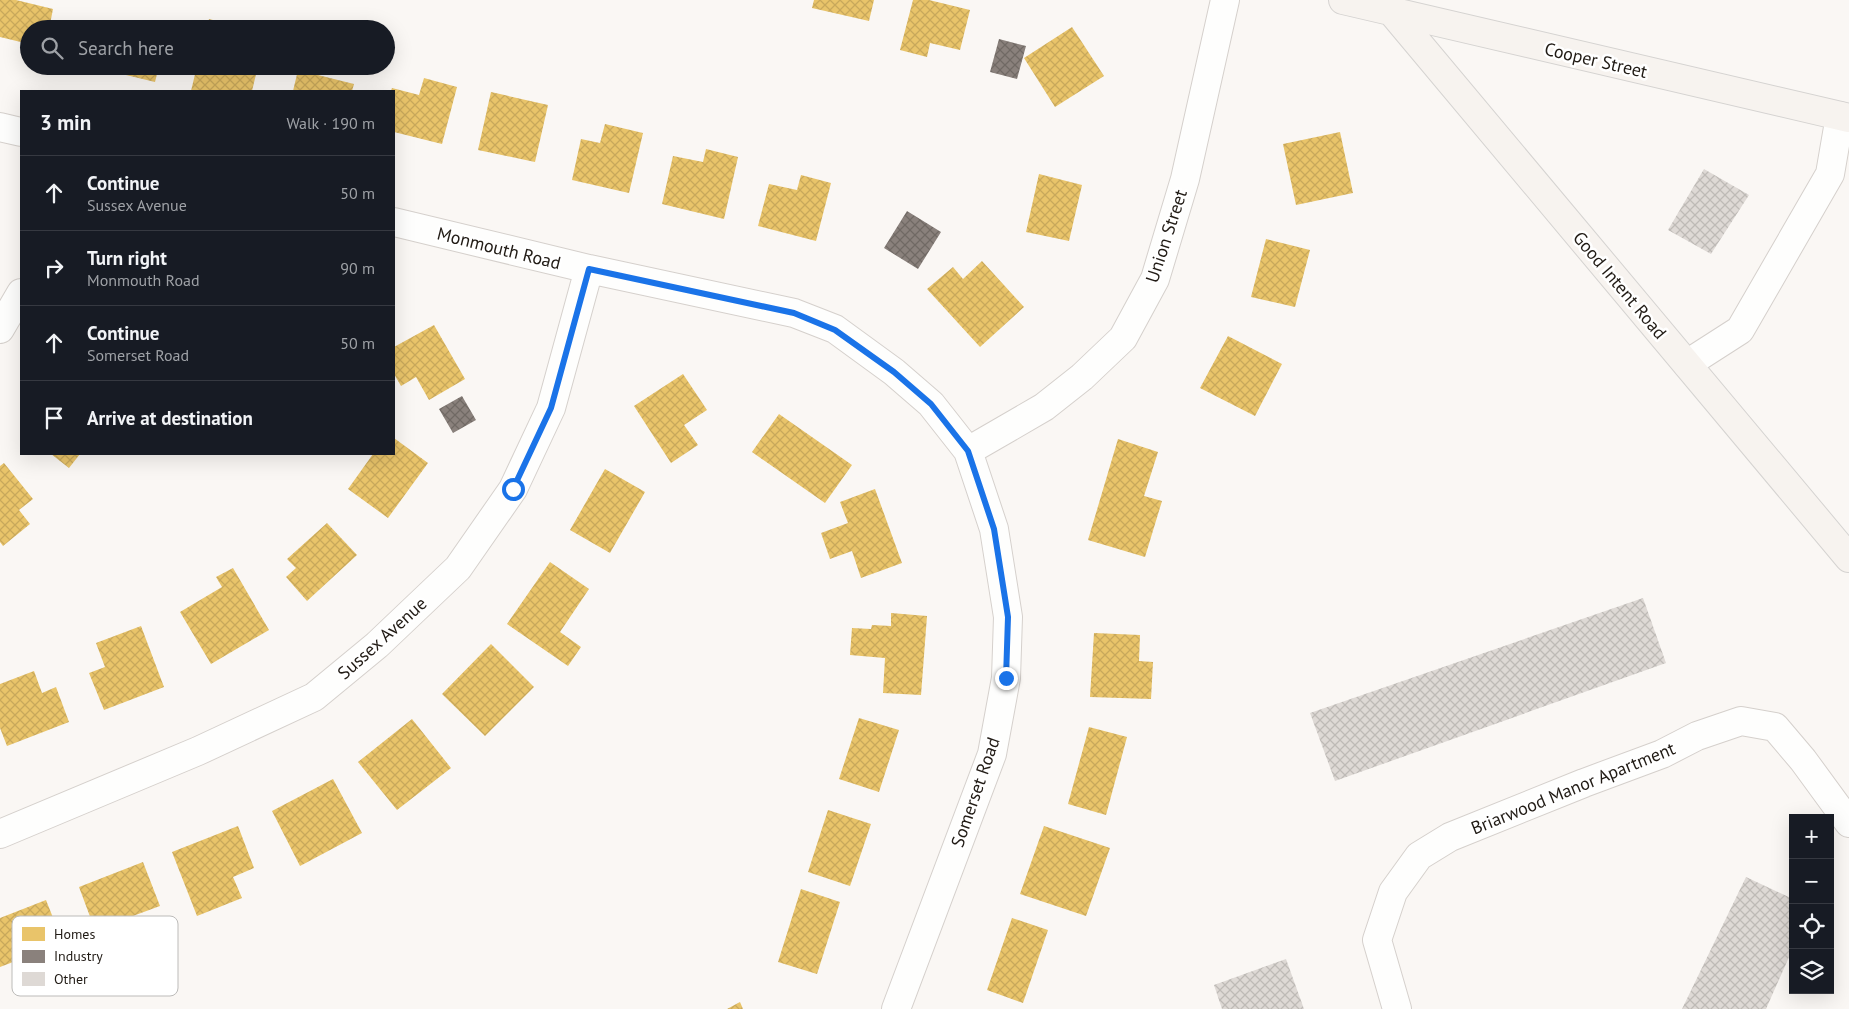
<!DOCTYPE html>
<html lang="en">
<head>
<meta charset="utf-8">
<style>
  :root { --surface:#171b24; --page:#242831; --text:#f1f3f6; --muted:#9ea1a6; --line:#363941 }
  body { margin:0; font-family:"PT Sans",sans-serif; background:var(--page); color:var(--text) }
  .controls { position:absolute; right:15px; bottom:15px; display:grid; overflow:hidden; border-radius:0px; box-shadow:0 5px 20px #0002 }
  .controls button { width:45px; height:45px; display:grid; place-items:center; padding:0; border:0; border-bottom:1px solid var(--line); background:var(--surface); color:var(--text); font:25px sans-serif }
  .stop { position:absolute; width:15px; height:15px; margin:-11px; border:4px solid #1a73e8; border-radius:50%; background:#fff }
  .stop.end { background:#1a73e8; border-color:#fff; box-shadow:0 1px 5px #0008 }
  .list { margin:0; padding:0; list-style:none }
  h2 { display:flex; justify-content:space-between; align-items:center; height:65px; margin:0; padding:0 20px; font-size:21px }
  h2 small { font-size:16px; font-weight:400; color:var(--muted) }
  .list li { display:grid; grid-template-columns:32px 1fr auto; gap:15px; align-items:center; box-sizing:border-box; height:75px; padding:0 20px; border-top:1px solid var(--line) }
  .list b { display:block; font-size:19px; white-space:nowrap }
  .list p { margin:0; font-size:16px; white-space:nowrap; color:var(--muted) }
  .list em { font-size:16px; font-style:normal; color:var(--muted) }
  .icon { flex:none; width:28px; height:28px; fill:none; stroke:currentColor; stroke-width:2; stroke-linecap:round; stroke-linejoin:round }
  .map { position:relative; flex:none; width:1849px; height:1009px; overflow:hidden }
  .search { position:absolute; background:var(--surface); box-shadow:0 5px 20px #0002; left:20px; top:20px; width:375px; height:55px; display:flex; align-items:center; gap:12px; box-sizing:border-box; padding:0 18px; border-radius:28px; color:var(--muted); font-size:19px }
  .panel { position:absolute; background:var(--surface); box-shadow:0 5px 20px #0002; left:20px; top:90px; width:375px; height:365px; border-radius:0px }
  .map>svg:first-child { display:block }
</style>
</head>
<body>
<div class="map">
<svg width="1849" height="1009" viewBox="0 0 1849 1009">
  <defs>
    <pattern id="homes-cross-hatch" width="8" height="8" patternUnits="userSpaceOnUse" patternTransform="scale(1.25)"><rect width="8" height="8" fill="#e9c46a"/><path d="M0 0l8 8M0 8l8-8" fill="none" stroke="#c8a85b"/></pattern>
    <pattern id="industry-cross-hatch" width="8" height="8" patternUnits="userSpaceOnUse" patternTransform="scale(1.25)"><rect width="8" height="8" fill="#8a817c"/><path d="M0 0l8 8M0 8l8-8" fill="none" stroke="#706964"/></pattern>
    <pattern id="building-cross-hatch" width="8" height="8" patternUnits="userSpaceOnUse" patternTransform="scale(1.25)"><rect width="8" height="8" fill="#ded9d5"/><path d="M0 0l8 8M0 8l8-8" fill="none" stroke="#bebab6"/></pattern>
  </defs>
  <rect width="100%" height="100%" fill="#faf7f4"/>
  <path fill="url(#homes-cross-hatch)" d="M0,0H16L53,9L49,29H29V44L0,37Z
    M814,0H874L869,21L812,8Z
    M913,0H929L970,10L960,50L930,43L927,57L900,50Z
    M209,19L229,24L228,29H206Z
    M1072,27L1104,76L1055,107L1024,58Z
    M98,66H159L155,82L97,68Z
    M197,66H258L252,91H191Z
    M298,70L354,84L352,91H293Z
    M424,78L457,87L442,144L394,132V91H391L392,88L419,95Z
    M491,92L548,105L535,162L478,150Z
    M605,124L643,133L629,193L572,180L581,139L600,143Z
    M1340,132L1353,193L1296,205L1283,144Z
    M706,149L738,157L724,219L662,204L673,156L703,162Z
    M1039,174L1082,185L1069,241L1026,232Z
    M801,175L831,183L816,241L758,226L769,184L797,190Z
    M1266,239L1310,250L1295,307L1251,297Z
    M982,261L1024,307L980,347L927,289L953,267L963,279Z
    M434,325L465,379L429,400L416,377L401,386L394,374V347Z
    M1228,336L1282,364L1255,416L1200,388Z
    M683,374L707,410L684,425L698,445L671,463L634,406Z
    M779,414L852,465L825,503L752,452Z
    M394,438L428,463L388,518L348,489L373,454H394Z
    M1118,439L1158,452L1144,496L1162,501L1145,557L1088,540Z
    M51,454H80L69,468Z
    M4,463L33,499L19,510L30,524L3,546L0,542V466Z
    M605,469L645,492L610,553L570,530Z
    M875,489L902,563L861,578L852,551L830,559L821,533L848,523L840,502Z
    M327,523L357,555L307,601L286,577L296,568L287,559Z
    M550,562L589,589L560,632L581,647L568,666L507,624Z
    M233,568L269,630L211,664L180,612L222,587L216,577Z
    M891,613L927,616L921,695L883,693L885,658L850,655L852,628L871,629L872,625L891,626Z
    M141,626L164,687L104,710L89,673L105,667L96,643Z
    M1094,633L1140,635L1139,661L1153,662L1151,699L1090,697Z
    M491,644L534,687L485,736L442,694Z
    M34,671L42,693L56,687L69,722L7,746L0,728V684Z
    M859,718L899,730L879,792L839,779Z
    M412,719L451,768L397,810L358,762Z
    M1089,727L1127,737L1106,815L1068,804Z
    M333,779L362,833L300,866L272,811Z
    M828,810L871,824L850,886L808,872Z
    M238,826L254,868L233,877L242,898L197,916L172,852Z
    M1044,826L1110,848L1086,916L1020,894Z
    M143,862L160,906L95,930L79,887Z
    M801,889L840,902L817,974L778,962Z
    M46,900L63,943L0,967V918Z
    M1012,918L1048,930L1023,1003L987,990Z
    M740,1002L743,1009H727Z"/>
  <path fill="url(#industry-cross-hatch)" d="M999,39L1026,46L1017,79L990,72Z
    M907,211L941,232L918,269L884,248Z
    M462,396L476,420L453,433L439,409Z"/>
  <path fill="url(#building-cross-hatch)" d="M1704,169L1749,195L1711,254L1668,230Z
    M1643,598L1666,663L1335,781L1310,713Z
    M1746,877L1793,899V948L1766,1009H1682Z
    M1286,959L1304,1009H1222L1214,985Z"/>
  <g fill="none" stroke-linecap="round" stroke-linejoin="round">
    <defs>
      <path id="minor" d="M0,127L21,132
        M394,222L589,269L794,313L835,329L894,372L931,404L968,451L994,529L1008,617L1006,678L992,754L896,1009
        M0,329L21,293
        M1687,364L1740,330L1830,174L1840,116
        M968,451L1044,407L1082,377L1123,338L1155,279L1185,179L1225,0
        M0,834L198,751L314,697L377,645L458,568L513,489L551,408L589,269
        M1397,1009L1377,940L1393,892L1419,856L1450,837L1584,783L1662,754L1697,736L1741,721L1775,727L1803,760L1849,823"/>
      <path id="major" d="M1343,0L1849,118
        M1392,12L1849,558"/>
    </defs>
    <use href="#minor" stroke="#d5d0cc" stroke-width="30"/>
    <use href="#major" stroke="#d5d3d1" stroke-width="30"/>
    <use href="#minor" stroke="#fefefd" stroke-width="28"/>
    <use href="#major" stroke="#f7f3ef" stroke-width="28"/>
  </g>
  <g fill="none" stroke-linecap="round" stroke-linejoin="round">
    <path stroke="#1a73e8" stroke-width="6" d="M513,489L551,408L589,269L794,313L835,330L894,372L931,404L968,451L994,529L1008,617L1006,678"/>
  </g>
  <g text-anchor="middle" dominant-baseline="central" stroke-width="5" stroke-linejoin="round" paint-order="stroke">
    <g font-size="18" fill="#211b15" stroke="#fff">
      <text transform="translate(1596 60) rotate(13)">Cooper Street</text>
      <text transform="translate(1166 236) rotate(-72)">Union Street</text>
      <text transform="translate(499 248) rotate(14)">Monmouth Road</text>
      <text transform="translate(1620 285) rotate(50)">Good Intent Road</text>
      <text transform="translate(382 638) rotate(-42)">Sussex Avenue</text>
      <text transform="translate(1573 788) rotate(-22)">Briarwood Manor Apartment</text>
      <text transform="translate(975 792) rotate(-71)">Somerset Road</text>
    </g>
  </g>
  <rect x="12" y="916" width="166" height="80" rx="8" fill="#fff" stroke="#bcbbb9" stroke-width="1"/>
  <rect x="22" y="927" width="23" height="14" fill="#e9c46a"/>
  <rect x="22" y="950" width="23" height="13" fill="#8a817c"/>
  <rect x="22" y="972" width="23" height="14" fill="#ded9d5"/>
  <g font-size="14" fill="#211b15">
    <text x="54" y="939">Homes</text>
    <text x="54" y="961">Industry</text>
    <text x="54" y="984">Other</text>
  </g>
</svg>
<div class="controls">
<button>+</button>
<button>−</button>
<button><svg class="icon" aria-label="locate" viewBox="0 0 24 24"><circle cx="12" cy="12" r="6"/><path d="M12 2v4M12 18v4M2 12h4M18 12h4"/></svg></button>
<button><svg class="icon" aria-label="layers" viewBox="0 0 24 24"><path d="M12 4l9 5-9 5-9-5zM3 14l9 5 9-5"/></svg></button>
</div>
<div class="stop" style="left:513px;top:489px"></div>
<div class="stop end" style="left:1006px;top:678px"></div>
<div class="search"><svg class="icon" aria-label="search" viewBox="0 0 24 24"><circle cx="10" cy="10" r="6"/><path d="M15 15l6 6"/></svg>Search here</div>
<section class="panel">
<h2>3 min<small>Walk · 190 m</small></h2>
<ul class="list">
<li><svg class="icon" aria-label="ahead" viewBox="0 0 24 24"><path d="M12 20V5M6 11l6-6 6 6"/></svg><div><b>Continue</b><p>Sussex Avenue</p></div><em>50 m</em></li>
<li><svg class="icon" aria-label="right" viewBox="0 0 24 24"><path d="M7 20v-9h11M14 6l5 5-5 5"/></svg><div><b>Turn right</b><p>Monmouth Road</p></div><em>90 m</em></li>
<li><svg class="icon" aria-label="ahead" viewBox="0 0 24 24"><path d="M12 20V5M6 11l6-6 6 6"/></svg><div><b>Continue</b><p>Somerset Road</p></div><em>50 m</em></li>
<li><svg class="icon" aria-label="arrive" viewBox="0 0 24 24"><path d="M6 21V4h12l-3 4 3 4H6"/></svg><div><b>Arrive at destination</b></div></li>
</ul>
</section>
</div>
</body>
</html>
